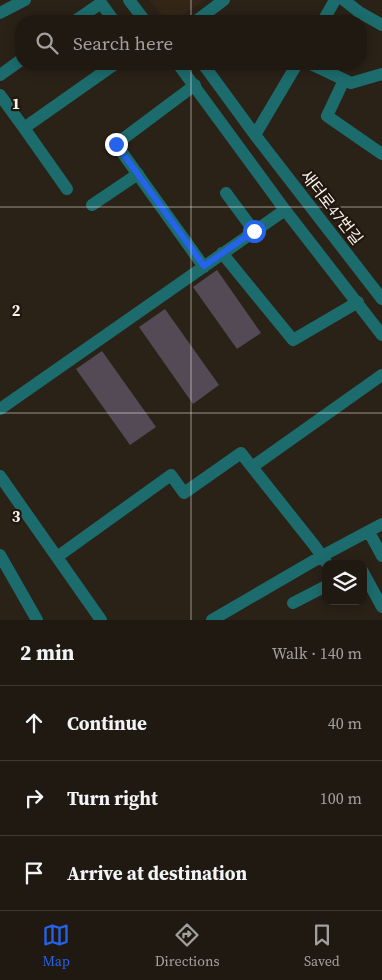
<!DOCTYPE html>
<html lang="en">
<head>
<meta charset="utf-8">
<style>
  :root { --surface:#201911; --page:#2d261f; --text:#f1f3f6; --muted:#a2a09f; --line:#3d3831; --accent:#2563eb }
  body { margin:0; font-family:"Source Serif 4","Noto Sans KR",serif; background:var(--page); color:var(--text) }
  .controls { position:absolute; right:15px; bottom:15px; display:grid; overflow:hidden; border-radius:10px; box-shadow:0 2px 12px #0003 }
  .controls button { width:45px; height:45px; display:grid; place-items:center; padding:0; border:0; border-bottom:1px solid var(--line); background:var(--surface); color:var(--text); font:25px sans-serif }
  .stop { position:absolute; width:15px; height:15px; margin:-11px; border:4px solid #2563eb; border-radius:50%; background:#fff }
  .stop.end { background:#2563eb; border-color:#fff; box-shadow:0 1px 5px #0008 }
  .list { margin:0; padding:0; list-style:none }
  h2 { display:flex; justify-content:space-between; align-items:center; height:65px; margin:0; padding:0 20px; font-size:21px }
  h2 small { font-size:16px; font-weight:400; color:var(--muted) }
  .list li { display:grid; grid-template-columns:32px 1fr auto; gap:15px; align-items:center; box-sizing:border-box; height:75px; padding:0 20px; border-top:1px solid var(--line) }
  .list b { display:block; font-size:19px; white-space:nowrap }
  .list em { font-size:16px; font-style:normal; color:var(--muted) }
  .icon { flex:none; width:28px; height:28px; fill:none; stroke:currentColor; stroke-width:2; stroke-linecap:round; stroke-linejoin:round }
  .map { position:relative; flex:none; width:382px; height:620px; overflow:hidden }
  .search { position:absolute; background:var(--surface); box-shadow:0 2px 12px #0003; left:15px; right:15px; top:15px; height:55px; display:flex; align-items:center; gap:12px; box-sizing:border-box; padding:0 18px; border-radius:20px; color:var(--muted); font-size:19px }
  .sheet { height:290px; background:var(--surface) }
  nav { display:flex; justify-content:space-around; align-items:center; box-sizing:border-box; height:70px; border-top:1px solid var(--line); background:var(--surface); font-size:14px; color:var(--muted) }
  nav a { display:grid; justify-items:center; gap:2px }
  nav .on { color:var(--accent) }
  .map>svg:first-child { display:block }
</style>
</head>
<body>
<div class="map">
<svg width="382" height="620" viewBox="0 0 382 620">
  <rect width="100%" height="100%" fill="#2a2117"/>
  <path fill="#342617" d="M149,0H206L173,21H167Z"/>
  <path fill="#544a56" d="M217,270L261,333L237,349L193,287Z
    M165,309L219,385L193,404L139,327Z
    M102,351L156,427L130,445L76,369Z"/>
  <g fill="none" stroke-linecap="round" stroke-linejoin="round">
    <path stroke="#1d6c6d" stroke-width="12" d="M129,0L145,21
      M344,0L359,12L382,25
      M0,13L25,0
      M75,21L101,3L114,21
      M196,21L224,0
      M323,21L335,0
      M178,64L285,210L382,335
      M203,64L255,135L382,299
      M311,64L351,83L382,74
      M0,75L21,60
      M344,80L327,116L382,154
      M195,85L116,144L204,267
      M0,95L24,128
      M255,135L297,64
      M67,189L24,128L115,64
      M226,193L254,231
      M92,205L138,174
      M222,253L293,340L358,302
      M0,409L285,210
      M252,467L314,545L326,562
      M0,476L101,620
      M369,532L382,556
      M0,555L37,620
      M57,557L171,475L184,493L241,453L252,467L382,375
      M363,572L382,607
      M293,603L326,586
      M212,620L322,556L382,524"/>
  </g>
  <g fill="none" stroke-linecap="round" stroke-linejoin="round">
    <path stroke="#2563eb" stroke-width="6" d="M116,144L204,266L254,231"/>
  </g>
  <path fill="none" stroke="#f9f2ec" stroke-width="1" stroke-opacity="0.55" d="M191,0V21M191,64V620M0,207H382M0,413H382"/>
  <g text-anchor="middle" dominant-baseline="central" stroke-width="4.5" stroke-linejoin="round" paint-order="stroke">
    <g font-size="16" fill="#f9f2ec" stroke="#21170e">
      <text transform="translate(332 207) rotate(52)">새터로47번길</text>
    </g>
  </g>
  <g font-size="16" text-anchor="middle" font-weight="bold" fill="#f9f2ec" stroke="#21170e" stroke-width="4.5" stroke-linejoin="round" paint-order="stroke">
    <text x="16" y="109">1</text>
    <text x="16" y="316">2</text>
    <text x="16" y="522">3</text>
  </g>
</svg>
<div class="controls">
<button><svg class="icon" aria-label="layers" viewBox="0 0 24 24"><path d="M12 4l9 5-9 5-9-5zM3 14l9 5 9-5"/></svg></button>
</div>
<div class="stop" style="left:254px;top:231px"></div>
<div class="stop end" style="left:116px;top:144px"></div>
<div class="search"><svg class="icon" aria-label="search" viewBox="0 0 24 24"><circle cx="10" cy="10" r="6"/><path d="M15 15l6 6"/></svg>Search here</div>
</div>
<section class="sheet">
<h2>2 min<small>Walk · 140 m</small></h2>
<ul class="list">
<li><svg class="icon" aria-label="ahead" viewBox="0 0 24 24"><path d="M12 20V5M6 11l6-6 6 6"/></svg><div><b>Continue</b></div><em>40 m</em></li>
<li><svg class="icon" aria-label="right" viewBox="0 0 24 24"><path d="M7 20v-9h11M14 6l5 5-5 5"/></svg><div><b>Turn right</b></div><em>100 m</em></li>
<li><svg class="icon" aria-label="arrive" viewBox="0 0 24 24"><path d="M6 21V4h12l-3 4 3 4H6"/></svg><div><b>Arrive at destination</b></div></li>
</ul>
</section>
<nav>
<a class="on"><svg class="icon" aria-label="map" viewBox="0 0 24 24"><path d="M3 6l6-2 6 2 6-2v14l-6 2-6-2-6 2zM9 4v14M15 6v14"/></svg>Map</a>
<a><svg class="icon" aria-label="directions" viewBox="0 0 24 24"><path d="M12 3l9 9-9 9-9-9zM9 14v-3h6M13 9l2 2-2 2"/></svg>Directions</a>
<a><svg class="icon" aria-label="saved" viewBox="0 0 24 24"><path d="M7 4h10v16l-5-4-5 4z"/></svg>Saved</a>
</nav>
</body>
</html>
